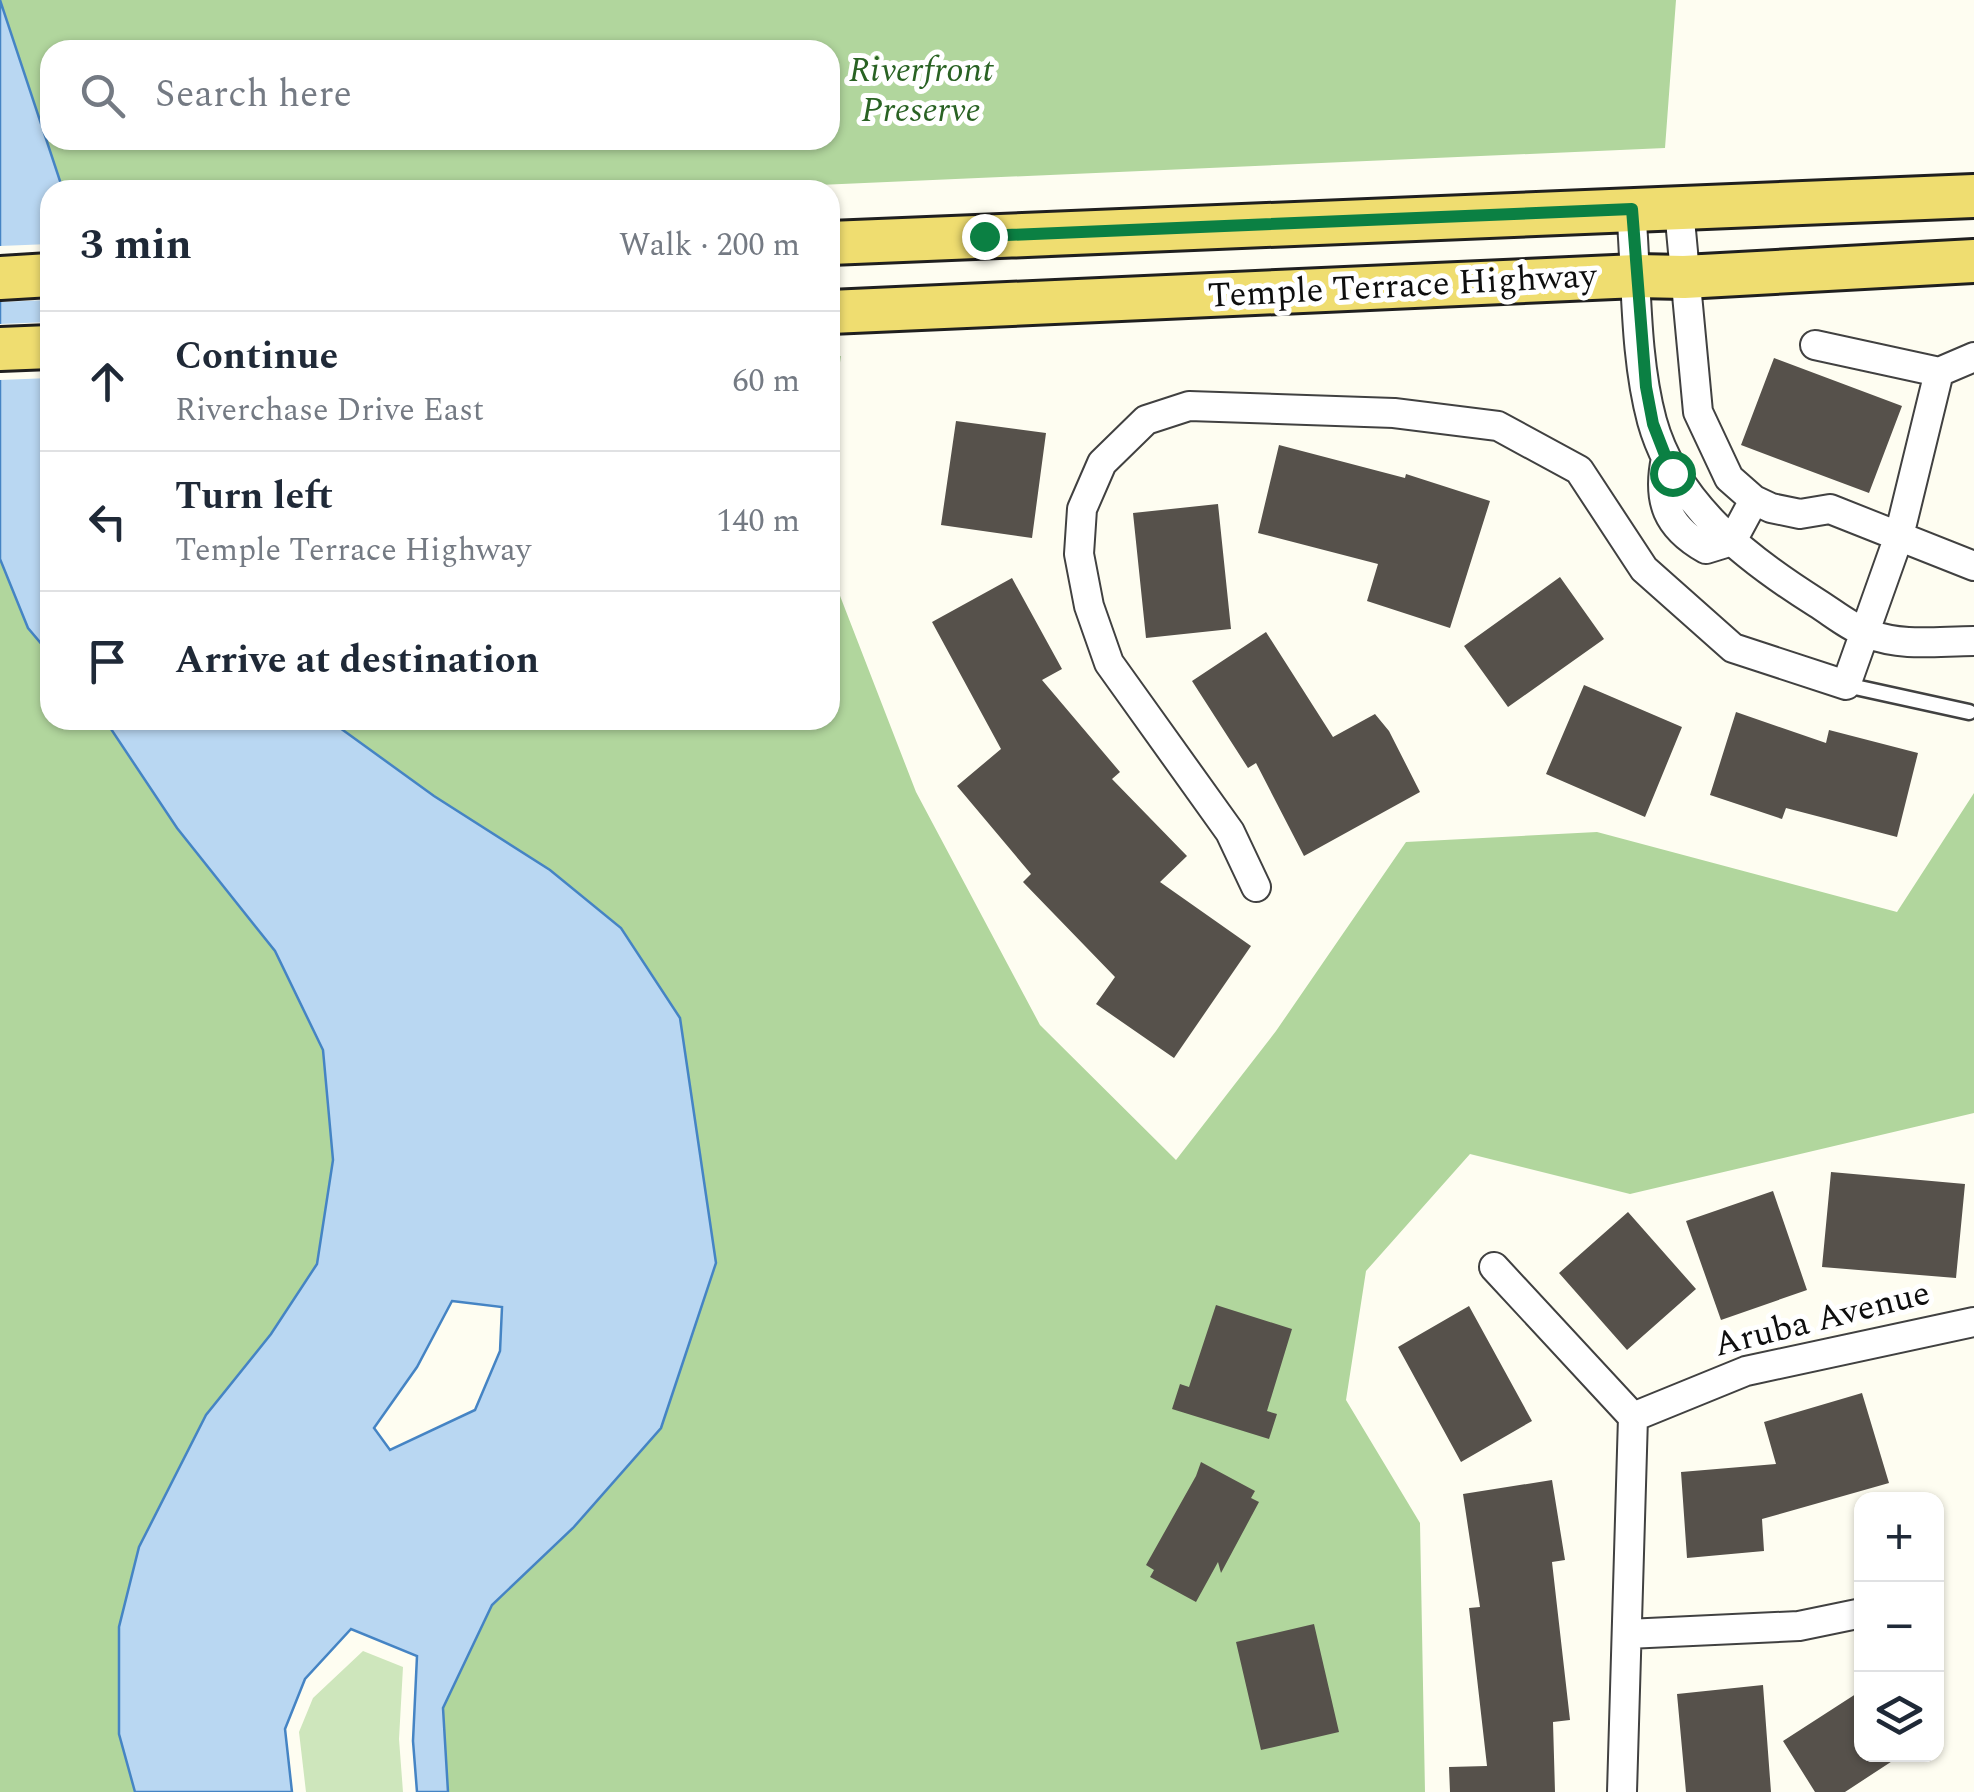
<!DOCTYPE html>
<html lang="en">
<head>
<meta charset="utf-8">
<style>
  :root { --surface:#fff; --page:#f2f2f3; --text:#1f2937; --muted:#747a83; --line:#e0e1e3 }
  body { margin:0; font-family:Spectral,serif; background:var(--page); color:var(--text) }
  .controls { position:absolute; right:30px; bottom:30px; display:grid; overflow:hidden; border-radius:20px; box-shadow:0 2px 8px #0004 }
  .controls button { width:90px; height:90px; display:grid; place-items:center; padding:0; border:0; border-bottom:2px solid var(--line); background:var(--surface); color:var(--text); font:50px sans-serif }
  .stop { position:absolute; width:30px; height:30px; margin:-22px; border:8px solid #0b8043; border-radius:50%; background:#fff }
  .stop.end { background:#0b8043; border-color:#fff; box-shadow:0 2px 10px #0008 }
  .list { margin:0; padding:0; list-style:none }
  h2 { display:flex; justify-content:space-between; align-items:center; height:130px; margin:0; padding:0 40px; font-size:42px }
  h2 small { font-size:32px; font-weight:400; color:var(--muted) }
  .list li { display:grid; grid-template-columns:65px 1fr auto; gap:30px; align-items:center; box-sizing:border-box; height:140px; padding:0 40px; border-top:2px solid var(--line) }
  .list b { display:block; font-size:38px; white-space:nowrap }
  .list p { margin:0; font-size:32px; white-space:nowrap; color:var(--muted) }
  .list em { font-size:32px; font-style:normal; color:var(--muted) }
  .icon { flex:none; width:55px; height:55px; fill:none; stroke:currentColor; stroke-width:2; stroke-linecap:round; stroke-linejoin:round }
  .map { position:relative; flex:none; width:1974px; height:1792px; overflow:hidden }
  .search { position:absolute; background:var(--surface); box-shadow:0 2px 8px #0004; left:40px; top:40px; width:800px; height:110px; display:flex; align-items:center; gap:25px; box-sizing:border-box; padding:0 35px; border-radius:30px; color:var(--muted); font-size:38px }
  .panel { position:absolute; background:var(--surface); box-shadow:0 2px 8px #0004; left:40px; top:180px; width:800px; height:550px; border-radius:30px }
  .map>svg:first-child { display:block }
</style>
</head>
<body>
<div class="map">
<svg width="1974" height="1792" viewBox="0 0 1974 1792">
  <rect width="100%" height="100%" fill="#fefdf1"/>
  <path fill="#cee6bc" d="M363,1651L403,1667L399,1739L403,1792H306L299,1732L313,1698Z"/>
  <path fill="#b1d69d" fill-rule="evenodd" d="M0,0H1676L1665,148L706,190H63ZM50,50H830V140H50Z
    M841,356L830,429V357Z
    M0,559L28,628L50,654V720L106,722L178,828L275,950L323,1050L333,1160L317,1263L271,1334L119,1628V1734L135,1792H0Z
    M830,570L916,792L1040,1025L1176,1160L1276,1031L1406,842L1597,832L1897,912L1974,793V1113L1630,1194L1470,1154L1366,1271L1346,1400L1420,1523L1425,1792H448L443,1708L492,1605L573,1527L680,1018L621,928L550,870L434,796L329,720H830Z"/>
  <path fill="#b9d7f2" stroke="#4584c4" stroke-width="2.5" fill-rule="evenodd" d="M0,0L63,190H50V654L28,628L0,559Z
    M105,720H329L434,796L550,870L621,928L680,1018L716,1263L661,1428L573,1528L492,1605L443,1708L448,1792H417L413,1741L417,1656L351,1629L305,1679L285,1729L292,1792H135L119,1734V1627L139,1547L206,1415L271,1334L317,1264L333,1160L323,1050L275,951L177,828ZM452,1301L502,1307L500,1351L475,1410L390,1450L374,1428L417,1367Z"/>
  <path fill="#fefdf1" d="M50,244V300L0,302V246Z
    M50,322V378L0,380V324Z"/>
  <path fill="#56514b" d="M1774,358L1902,406L1869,493L1741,445Z
    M956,421L1046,433L1032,538L941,525Z
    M1279,445L1405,478L1406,474L1490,501L1450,628L1367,601L1378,564L1258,533Z
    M1218,504L1231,629L1146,638L1133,513Z
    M1560,577L1604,639L1508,707L1464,646Z
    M1012,578L1062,669L1042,680L1120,772L1112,779L1187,856L1160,882L1251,946L1174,1058L1096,1004L1115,977L1023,882L1031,874L957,786L1001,749L932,622Z
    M1266,632L1333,737L1375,714L1389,731L1420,792L1304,856L1256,763L1248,768L1192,681Z
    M1584,685L1682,727L1645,817L1546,774Z
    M1736,712L1826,743L1829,730L1918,753L1897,837L1786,808L1782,819L1710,795Z
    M1831,1172L1965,1184L1956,1278L1822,1267Z
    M1773,1191L1807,1290L1721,1320L1686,1221Z
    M1628,1212L1696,1289L1627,1350L1559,1273Z
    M1216,1305L1292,1329L1267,1411L1277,1414L1269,1439L1172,1409L1180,1384L1189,1387Z
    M1469,1306L1532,1421L1461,1462L1398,1347Z
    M1862,1393L1889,1483L1762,1519L1764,1551L1687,1558L1681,1472L1776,1464L1764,1422Z
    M1201,1462L1255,1491L1251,1498L1259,1502L1221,1573L1218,1562L1196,1602L1150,1577L1154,1570L1146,1565L1196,1476Z
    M1552,1480L1565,1560L1552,1562L1570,1720L1553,1722L1555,1792H1450L1449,1767L1487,1766L1469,1608L1480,1607L1463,1494Z
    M1314,1624L1339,1732L1261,1750L1236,1642Z
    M1763,1685L1771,1792H1686L1677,1694Z
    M1862,1690V1754H1903L1845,1792H1815L1783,1741Z"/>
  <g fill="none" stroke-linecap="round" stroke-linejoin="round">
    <defs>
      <path id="service" d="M1846,685L1969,712"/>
      <path id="minor" d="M1631,209C1637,278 1634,354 1652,421C1675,504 1747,559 1817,603C1833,613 1851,628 1869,634C1903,647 1938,641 1974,641
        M1679,209L1698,412L1729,478L1754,500L1771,508L1800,514L1830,509L1974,566
        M1815,345L1939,372L1974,357
        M1666,458C1657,501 1667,527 1706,549L1732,541L1754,500
        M1256,887L1230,832L1109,663L1089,606L1079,554L1082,509L1102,463L1146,420L1189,406L1394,413L1498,426L1579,470L1644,569L1733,648L1846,685L1899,536L1939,372
        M1494,1267L1633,1417L1622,1792
        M1633,1417L1746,1371L1974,1322
        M1627,1634L1799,1626L1862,1613"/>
      <path id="primary" d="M830,243L1974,196
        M0,278L50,275
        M830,312L1637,276L1684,277L1974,261
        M0,349L50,347"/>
    </defs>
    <use href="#service" stroke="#414141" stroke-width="19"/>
    <use href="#minor" stroke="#414141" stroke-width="32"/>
    <use href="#primary" stroke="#1f1f1f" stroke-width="48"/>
    <use href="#service" stroke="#fff" stroke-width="14"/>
    <use href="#minor" stroke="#fff" stroke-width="28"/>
    <use href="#primary" stroke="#efdd70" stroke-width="42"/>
  </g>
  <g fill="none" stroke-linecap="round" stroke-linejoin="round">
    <path stroke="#0b8043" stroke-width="12" d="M984,236L1632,209L1646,387L1653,424L1672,473"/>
  </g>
  <g text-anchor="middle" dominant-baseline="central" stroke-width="10" stroke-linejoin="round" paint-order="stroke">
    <g font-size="35" font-style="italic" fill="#296223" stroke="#fff">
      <text x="921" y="70">Riverfront<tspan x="921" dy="40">Preserve</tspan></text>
    </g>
    <g font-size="35" fill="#0e0e0e" stroke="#fff">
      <text transform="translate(1402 286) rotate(-3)">Temple Terrace Highway</text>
      <text transform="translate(1822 1319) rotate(-14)">Aruba Avenue</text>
    </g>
  </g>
</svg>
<div class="controls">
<button>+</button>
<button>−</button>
<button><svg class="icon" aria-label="layers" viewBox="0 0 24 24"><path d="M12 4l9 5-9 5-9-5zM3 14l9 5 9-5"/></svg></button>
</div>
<div class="stop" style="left:1672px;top:473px"></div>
<div class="stop end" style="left:984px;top:236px"></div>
<div class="search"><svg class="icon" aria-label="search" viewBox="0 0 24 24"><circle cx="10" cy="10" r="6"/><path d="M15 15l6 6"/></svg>Search here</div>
<section class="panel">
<h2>3 min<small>Walk · 200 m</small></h2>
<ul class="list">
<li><svg class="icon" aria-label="ahead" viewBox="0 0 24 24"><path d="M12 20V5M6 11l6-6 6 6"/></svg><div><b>Continue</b><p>Riverchase Drive East</p></div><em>60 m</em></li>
<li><svg class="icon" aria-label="left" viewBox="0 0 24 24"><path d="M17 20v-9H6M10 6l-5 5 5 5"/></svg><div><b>Turn left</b><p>Temple Terrace Highway</p></div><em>140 m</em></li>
<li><svg class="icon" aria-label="arrive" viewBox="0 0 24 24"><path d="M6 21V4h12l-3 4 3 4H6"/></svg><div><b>Arrive at destination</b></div></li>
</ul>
</section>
</div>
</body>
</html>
